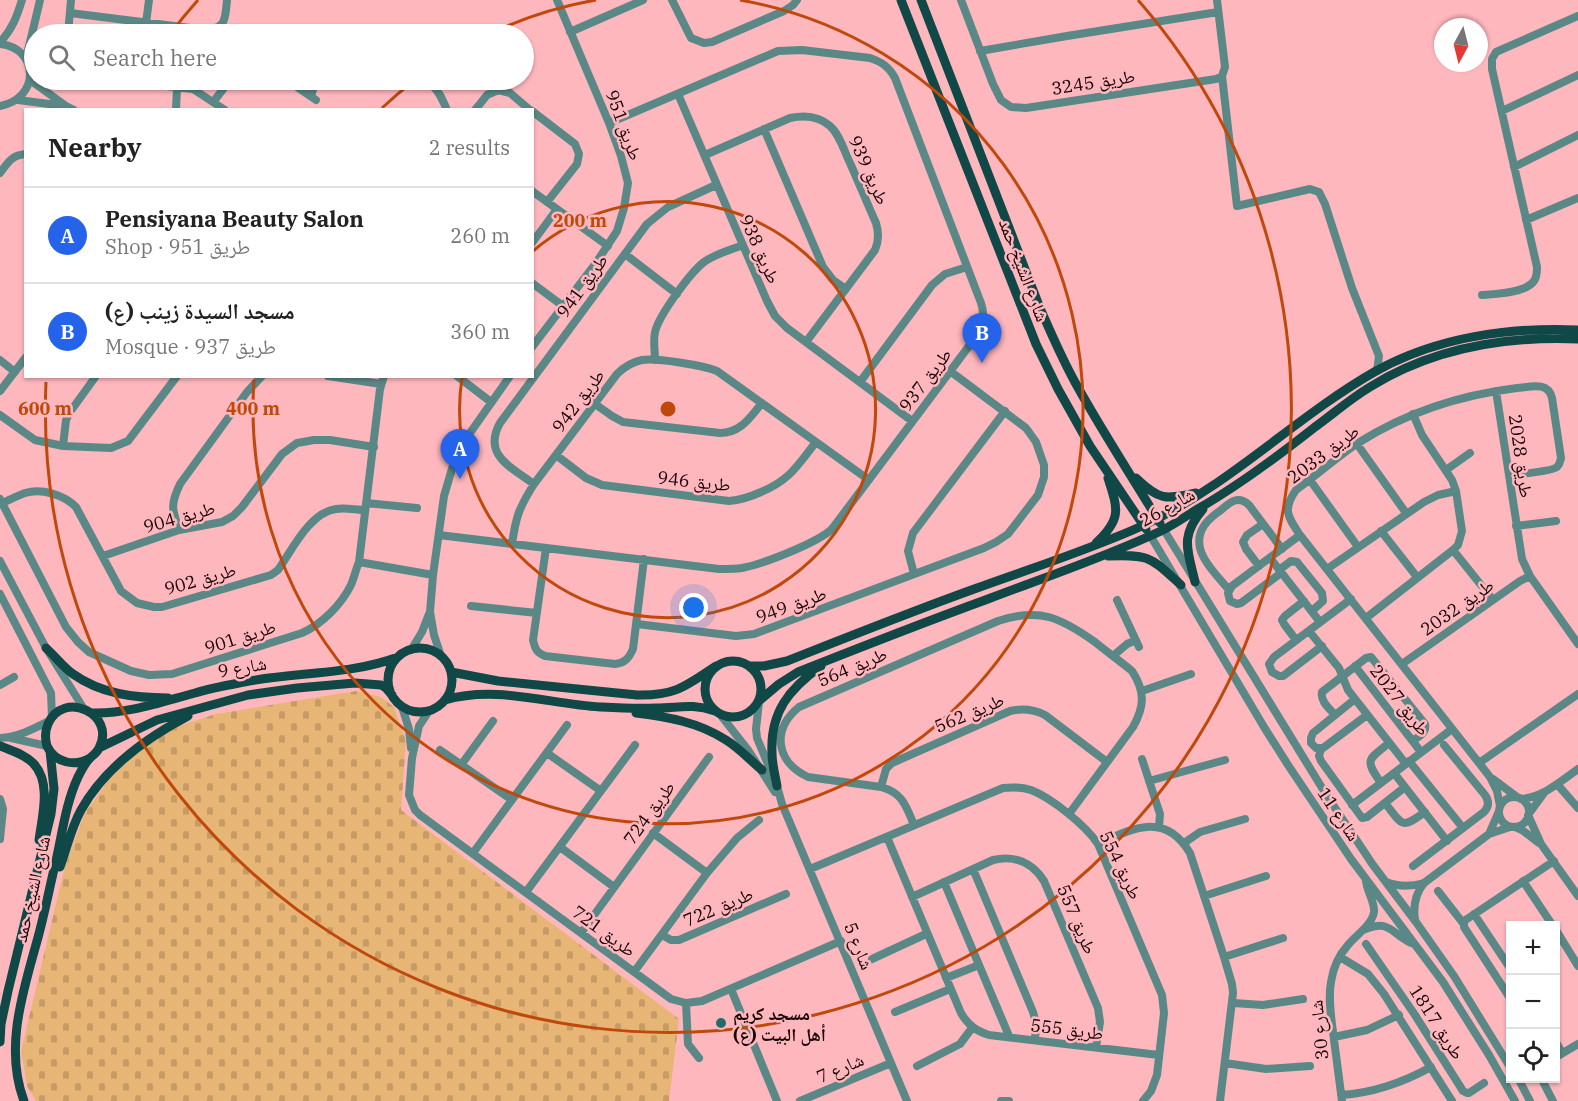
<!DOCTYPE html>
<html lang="en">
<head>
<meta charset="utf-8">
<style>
  :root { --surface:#fff; --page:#f6f6f6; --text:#222; --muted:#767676; --line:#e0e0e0; --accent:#2563eb }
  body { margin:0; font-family:"IBM Plex Serif","Noto Naskh Arabic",serif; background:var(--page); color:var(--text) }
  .controls { position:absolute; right:18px; bottom:18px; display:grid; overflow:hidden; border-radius:0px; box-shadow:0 2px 4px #0004 }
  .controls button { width:54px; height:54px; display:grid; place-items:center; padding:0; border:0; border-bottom:2px solid var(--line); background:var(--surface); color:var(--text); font:30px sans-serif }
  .compass { position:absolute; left:1434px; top:18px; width:54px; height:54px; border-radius:50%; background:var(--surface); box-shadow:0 2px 4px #0004; rotate:187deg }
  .you { position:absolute; left:694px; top:608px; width:21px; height:21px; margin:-15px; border:4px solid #fff; border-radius:50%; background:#1a73e8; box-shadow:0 0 0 9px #1a73e833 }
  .badge { display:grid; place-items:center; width:39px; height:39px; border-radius:50%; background:var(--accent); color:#fff; font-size:20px; font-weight:700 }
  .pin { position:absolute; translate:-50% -50px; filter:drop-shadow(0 2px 3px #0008) }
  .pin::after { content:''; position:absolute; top:32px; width:21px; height:18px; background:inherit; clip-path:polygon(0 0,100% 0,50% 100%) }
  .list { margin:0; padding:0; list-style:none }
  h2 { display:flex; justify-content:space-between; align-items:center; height:78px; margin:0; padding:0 24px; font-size:26px }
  h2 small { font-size:20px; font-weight:400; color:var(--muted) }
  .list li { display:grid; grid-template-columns:39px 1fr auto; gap:18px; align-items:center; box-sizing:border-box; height:96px; padding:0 24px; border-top:2px solid var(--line) }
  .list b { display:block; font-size:22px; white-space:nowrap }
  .list p { margin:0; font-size:20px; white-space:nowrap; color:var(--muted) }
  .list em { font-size:20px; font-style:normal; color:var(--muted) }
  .icon { flex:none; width:33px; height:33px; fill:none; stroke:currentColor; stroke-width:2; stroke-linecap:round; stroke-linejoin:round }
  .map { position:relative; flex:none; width:1578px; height:1101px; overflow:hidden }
  .search { position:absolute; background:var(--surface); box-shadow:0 2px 4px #0004; left:24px; top:24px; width:510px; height:66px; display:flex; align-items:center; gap:15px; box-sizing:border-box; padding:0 21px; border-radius:33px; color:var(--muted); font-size:22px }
  .panel { position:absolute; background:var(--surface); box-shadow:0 2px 4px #0004; left:24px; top:108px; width:510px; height:270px; border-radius:0px }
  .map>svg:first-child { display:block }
</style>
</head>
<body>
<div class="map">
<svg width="1578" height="1101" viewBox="0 0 1578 1101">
  <defs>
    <pattern id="cemetery-stones" width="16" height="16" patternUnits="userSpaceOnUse" patternTransform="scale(1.5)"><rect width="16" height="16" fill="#e7b676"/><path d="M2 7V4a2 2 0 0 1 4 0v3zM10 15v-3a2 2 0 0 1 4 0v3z" fill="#c69b65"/></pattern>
  </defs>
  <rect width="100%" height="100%" fill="#feb7bd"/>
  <path fill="url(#cemetery-stones)" d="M356,691L381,697L394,707L406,741L401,810L679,1019L669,1101H36L27,1086L21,1051L65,866L85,813L110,778L142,746L172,728L216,714Z"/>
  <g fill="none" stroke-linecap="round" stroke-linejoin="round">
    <path stroke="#5a8886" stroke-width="8" d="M672,0L691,38L704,43L712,42L784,11L793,5L797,0
      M961,0L993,84L1001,100L1011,107L1026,108L1216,79L1222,76L1225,67L1217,0
      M70,13L206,30C227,28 225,18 227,0
      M146,23L149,0
      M570,32L643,0
      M68,34L71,0
      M0,42C12,30 17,16 22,0
      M0,44C39,48 41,98 0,106
      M980,51L1067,36L1218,12
      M26,59L40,0
      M1222,76L1237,206L1310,189L1319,192L1325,204L1352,288L1379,356L1377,371
      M30,80L66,106L74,110
      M114,80L193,89L225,110
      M410,80C435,83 437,87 447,110
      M291,83L316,100
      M678,94L767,301L775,316L787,328L912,421
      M311,96L316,80
      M18,100L65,106
      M214,101L230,80
      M176,110L177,87
      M475,110L487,95L498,90L510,93L530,110
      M532,111L575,144L579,154L577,164L547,202
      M1502,111L1578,75
      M764,129L823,267L833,280L846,289
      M705,155L790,118C804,115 819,116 830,126C840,135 844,151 850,163C859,183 867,203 876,223C879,233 879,241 875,250L806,342
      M1514,167L1578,135
      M0,173C8,162 12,155 26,154
      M532,191L608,246
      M1526,220L1578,198
      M532,243L557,209
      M625,254L677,294
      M532,283L563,306
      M1482,295C1495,294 1526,293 1534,281C1537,277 1537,272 1537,267L1492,69V59L1496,52L1578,16
      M532,347L596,263L617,231L624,208L628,183L621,156L609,123L557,0
      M0,360L15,372
      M655,360C655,351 653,341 655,332C659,315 690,273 704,262C715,254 730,250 743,245
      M328,376L381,384
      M457,376L491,402
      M860,382L932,285L945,274L967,267
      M0,391L26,357
      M1496,391L1522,559L1530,576L1578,644
      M595,404L612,416L623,422L720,433C741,433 750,417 762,403
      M0,415L35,440L63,446L111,448L128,441L177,376
      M1357,444L1406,513
      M63,446L66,420L70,412L96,376
      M556,455L586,478L602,485L729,501C741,500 750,497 761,492C790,480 797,466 816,442
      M1446,470L1470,453
      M1310,480L1358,547
      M534,484C512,468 482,455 500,423L647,224L668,207L716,185
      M0,499L66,627L78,642L89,652L131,671L149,675L172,674L302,633C322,624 341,605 351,585C354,578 356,569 359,562L380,389L384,376
      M2,503C9,500 17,496 25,493C42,488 64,495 76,507L121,591L137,603L154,607H162L271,575L278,570C292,550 310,512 336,509C345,507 356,510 365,510
      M366,503L417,508
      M1516,526L1556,521
      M179,530C172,509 170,505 180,484L247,392L262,376
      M1164,530L1327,796L1373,865L1416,922L1454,976L1510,1067
      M1381,531L1417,577
      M439,535L719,569C727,569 735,569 742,568C763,564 817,543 832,529L978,334C983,324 985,314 981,303L895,78C889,67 882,62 870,58L802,50L778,51L609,123
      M1150,535L1264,727L1288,765L1351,859L1443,982L1489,1055L1515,1101
      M512,544C516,516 519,508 534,484L617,374C624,367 632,362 642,360C657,358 702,365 717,371L869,480
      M546,548L533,640C535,649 537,653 545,656L615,664C625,663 629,658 633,649L644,559
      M1453,550L1493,600
      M103,556L179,530L222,522L233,516L242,507L282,454L297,443L314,440H330L374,447
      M1270,558L1320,622
      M0,561L46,648L84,709
      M359,562L433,575
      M1259,566L1246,549L1243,542L1247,535L1263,524
      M1327,569L1424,502L1438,495L1456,491
      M1279,570L1291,561L1297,562L1322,593L1323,601L1312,611
      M1281,573L1241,603L1237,604L1230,601L1228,593L1232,586L1300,535
      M914,574L908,551L913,533L1005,411
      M1229,590C1220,579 1203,562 1200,548C1196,530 1208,519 1221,510C1230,502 1238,495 1249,505L1282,549
      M0,594L51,693L52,717
      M1117,600L1139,647
      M471,606L537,613
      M1366,618L1453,550L1458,545L1462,531L1456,491L1452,480L1422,435L1413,414
      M637,624L736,636L754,634L984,548L996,542L1008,534L1038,495L1044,477V465L1036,442L1026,428L950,371
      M1309,631L1339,668L1348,690L1406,764
      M1296,640L1284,624L1282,620L1285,616L1304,601
      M1322,646L1283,676H1279L1272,672L1269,664L1274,657L1351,599
      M411,650L422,632L429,614
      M441,656L434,635L430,612L433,575L444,496L454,462L470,433L510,376
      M1113,656L1127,644L1136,640
      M1402,664L1520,581L1530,576
      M1355,666L1421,752
      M0,685L14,677
      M1142,691L1191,674
      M1355,699L1313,733L1311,738V743L1316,748H1323L1367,715
      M759,702L756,729L757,738L777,786L782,804L907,1101
      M402,707L409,729L411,748
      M429,711L419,726L412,758L409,795L415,810L420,815L671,999L686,1003L702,1001L841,941
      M719,713L748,750L775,792
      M1335,715C1329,708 1320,701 1322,692L1366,658L1371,657L1425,724C1427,733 1419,736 1413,741
      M0,738C18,737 33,729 49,721
      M11,738L47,746
      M1321,749L1319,756L1321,761L1362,818L1367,817L1405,787
      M440,750L512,800
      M547,753L601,791
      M1142,759L1158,808L1160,814L1159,827
      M1409,761L1463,828
      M1479,763L1578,694
      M461,765L493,721
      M1394,773L1447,841
      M1493,779L1517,797
      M1149,781L1225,760
      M1381,783C1364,759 1368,760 1389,743
      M1557,784L1578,808
      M881,787L886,769L892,763L1010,711C1023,708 1033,709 1045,715L1107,762
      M1544,793L1528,815L1541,844L1578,896
      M1499 812a15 15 0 1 1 30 0a15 15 0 1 1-30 0Z
      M0,799L3,809L0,839
      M1521,799C1543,797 1560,782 1578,769
      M1385,803C1403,825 1400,830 1425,812
      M1352,805L1452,729
      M1500,806L1497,791L1490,777L1300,535C1288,517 1282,510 1296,490C1317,475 1337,457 1358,443C1407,412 1460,395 1517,388C1530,387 1548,381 1552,398L1561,458C1560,462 1560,464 1557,467C1551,472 1518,474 1509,475
      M914,825C906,806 903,793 881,787L808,777C776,762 771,730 799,707L998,621C1040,607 1061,618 1095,642C1107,652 1120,661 1132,671C1145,691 1145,706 1133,727L1069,814
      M1515,827L1522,830L1539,843
      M653,833L707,873
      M1489,834L1499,811
      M887,837L961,1013C968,1025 976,1031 989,1035L1159,1055
      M1184,843L1200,832L1245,819
      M1098,844C1133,828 1165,811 1190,853L1224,957L1232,984L1233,993L1220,1101
      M560,847L614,887
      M473,853L567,725
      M1413,866L1484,812C1489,807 1489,801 1485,795L1444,745
      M810,869L1003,788C1013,787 1022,787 1031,790C1052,798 1086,826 1098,844L1162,995L1164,1013L1157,1075L1151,1091L1143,1101
      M973,869L1033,1012L1036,1023L1035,1040
      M1523,881L1553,926
      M944,882L1009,1036
      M1386,882C1399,887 1410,887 1424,883L1489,834L1510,827
      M1438,891L1463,923
      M526,892L635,745
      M1204,896L1266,876
      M912,897L993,860C1014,855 1032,862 1044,881L1098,1008L1100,1022L1096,1047
      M1474,914L1510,968
      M1415,920C1413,906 1415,894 1424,883
      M1363,930C1391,919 1389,932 1411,943
      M1556,930L1578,966
      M581,933L709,757
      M662,935L671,940H679L786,894
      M1366,944L1415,1015L1463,1091L1467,1093H1469L1484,1083
      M1224,957L1283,938
      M1340,957L1368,974L1384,994L1452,1101
      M872,959L926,934
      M634,972L707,873L737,838L759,820
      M946,978L979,965
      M731,989L777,1101
      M1510,998L1464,927V921L1554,861
      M686,1003L688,1044L699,1058
      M1233,1003L1263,1005L1303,999
      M895,1012L950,989
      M1334,1037L1367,1030L1399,1015
      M1556,1042L1562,1053
      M1556,1057L1578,1044
      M1225,1063L1266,1069L1310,1066
      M917,1066L960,1044L972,1028
      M1518,1078L1530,1101
      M1541,1078L1553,1101
      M1341,1095C1372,1093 1404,1082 1431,1067
      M800,1101L891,1063
      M1001,1101H1009
      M1342,1101C1339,1078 1336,1055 1333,1032C1331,1016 1328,998 1331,982C1333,968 1339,955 1348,945C1356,935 1372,925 1374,912C1375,902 1367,892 1366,881"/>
    <path stroke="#0f4847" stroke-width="9" d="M901,0L1036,344L1058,389L1090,446L1146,529
      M921,0L1040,308C1051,333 1062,359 1076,384C1102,431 1132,477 1160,523
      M1136,478C1159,500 1165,500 1196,493
      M1096,543C1122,519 1118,509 1108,478
      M1108,556C1150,554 1150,557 1181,585
      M1195,582C1188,550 1179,537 1203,509
      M46,648C55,656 63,667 73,674C101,694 135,698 168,698
      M388 680a32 32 0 1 1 64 0a32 32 0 1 1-64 0Z
      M705 689a28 28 0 1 1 56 0a28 28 0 1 1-56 0Z
      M750,666H764L787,661C850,636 913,611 977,588C1032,568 1089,550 1142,526C1228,487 1295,417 1376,371C1437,337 1510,327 1578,330
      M451,672L498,681L637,695C675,696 686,686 716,666
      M445,700C496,685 549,704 600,707C619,708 637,709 656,708C679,708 691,703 715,711
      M760,700L779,684L798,672C861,647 925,622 988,599C1046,577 1105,557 1161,531C1173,525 1185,517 1196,510C1238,486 1277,457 1315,427C1333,414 1350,399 1370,387C1433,348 1505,336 1578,339
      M92,713C128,714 161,702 195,693C211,688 228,685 244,682C295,672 351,675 398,657
      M636,713C668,717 698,722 726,740C739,748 750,760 762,770
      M0,746C12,751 24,754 33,763C52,782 42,817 39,840
      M99,748L157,720L248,695L297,688L355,683L381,685L386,688L392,695
      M777,786C775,775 772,764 772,753C770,712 789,689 821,666
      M60,867C67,848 71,828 81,810C105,767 146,738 188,716
      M0,1042L1,1024L8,991L51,814L54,789L50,751
      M24,1101C4,1048 23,992 37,941C44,916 49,890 55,865C62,836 65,805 78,777C81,771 85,763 90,758C93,755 97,753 99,748C117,714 63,689 48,724C45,731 45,739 47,746C55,763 75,767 90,758"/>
  </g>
  <g fill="none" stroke="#bf480b" stroke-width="3">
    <path d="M533 251A208 208 0 1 1 462 378"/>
    <path d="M382 108A415 415 0 0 1 415 80M489 34A415 415 0 0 1 596 0M740 0A415 415 0 1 1 254 380"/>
    <path d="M170 34A623 623 0 0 1 198 0M1138 0A623 623 0 1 1 46 382"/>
  </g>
  <circle fill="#226d6c" stroke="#feb7bd" stroke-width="2" cx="721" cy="1023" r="6"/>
  <g text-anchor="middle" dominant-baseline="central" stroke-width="5" stroke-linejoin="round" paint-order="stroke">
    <g font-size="18" fill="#190407" stroke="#feb7bd">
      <text transform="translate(1093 82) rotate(-9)">طريق 3245</text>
      <text transform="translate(624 125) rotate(70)">طريق 951</text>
      <text transform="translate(869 170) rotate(66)">طريق 939</text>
      <text transform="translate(760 249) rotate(66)">طريق 938</text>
      <text transform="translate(1024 270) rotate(69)">شارع الشيخ حمد</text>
      <text transform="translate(582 286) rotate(-54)">طريق 941</text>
      <text transform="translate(925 380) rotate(-53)">طريق 937</text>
      <text transform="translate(578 401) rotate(-53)">طريق 942</text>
      <text transform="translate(1323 454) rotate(-37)">طريق 2033</text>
      <text transform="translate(1521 456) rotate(82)">طريق 2028</text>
      <text transform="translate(694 481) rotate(6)">طريق 946</text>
      <text transform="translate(1167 507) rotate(-29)">شارع 26</text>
      <text transform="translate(179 517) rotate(-16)">طريق 904</text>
      <text transform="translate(200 579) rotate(-16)">طريق 902</text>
      <text transform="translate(791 605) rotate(-20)">طريق 949</text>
      <text transform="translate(1457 607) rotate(-35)">طريق 2032</text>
      <text transform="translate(240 637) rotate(-18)">طريق 901</text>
      <text transform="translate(242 667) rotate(-10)">شارع 9</text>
      <text transform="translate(852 667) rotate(-23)">طريق 564</text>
      <text transform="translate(1400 700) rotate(52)">طريق 2027</text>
      <text transform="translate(969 713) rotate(-23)">طريق 562</text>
      <text transform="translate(649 813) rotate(-54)">طريق 724</text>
      <text transform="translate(1339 814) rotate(56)">شارع 11</text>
      <text transform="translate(1121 865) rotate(64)">طريق 554</text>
      <text transform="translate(32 889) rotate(-77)">شارع الشيخ حمد</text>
      <text transform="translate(718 907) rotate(-23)">طريق 722</text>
      <text transform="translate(1077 919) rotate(67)">طريق 557</text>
      <text transform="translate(604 931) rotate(36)">طريق 721</text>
      <text transform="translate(859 946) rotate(68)">شارع 5</text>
      <text transform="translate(1437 1022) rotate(57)">طريق 1817</text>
      <text transform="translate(1067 1029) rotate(7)">طريق 555</text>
      <text transform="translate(1319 1030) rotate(-96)">شارع 30</text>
      <text transform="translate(840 1068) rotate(-23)">شارع 7</text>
    </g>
    <g font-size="18" font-weight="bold" fill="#190407" stroke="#feb7bd" text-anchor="start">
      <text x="733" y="1013">مسجد كريم<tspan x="733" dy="21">أهل البيت (ع)</tspan></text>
    </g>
  </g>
  <circle cx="668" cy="409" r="9" fill="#bf480b" stroke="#feb7bd" stroke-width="3"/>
  <g font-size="18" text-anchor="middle" font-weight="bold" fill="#bf480b" stroke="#feb7bd" stroke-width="5" stroke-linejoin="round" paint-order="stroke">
    <text x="580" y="227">200 m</text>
    <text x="45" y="415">600 m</text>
    <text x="253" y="415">400 m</text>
  </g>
</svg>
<div class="controls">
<button>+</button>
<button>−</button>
<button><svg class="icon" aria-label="locate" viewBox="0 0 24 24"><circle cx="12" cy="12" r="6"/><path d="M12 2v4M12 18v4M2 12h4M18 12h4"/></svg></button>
</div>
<svg class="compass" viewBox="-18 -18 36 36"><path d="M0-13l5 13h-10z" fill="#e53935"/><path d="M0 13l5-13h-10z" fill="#767676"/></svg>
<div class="you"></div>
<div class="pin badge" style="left:460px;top:479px">A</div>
<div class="pin badge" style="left:982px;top:363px">B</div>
<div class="search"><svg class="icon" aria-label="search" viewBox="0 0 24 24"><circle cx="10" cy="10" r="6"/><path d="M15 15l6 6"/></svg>Search here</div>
<section class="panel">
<h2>Nearby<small>2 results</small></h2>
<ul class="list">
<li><span class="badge">A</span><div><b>Pensiyana Beauty Salon</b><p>Shop · طريق 951</p></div><em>260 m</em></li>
<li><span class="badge">B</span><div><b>مسجد السيدة زينب (ع)</b><p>Mosque · طريق 937</p></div><em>360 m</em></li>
</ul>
</section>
</div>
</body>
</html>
